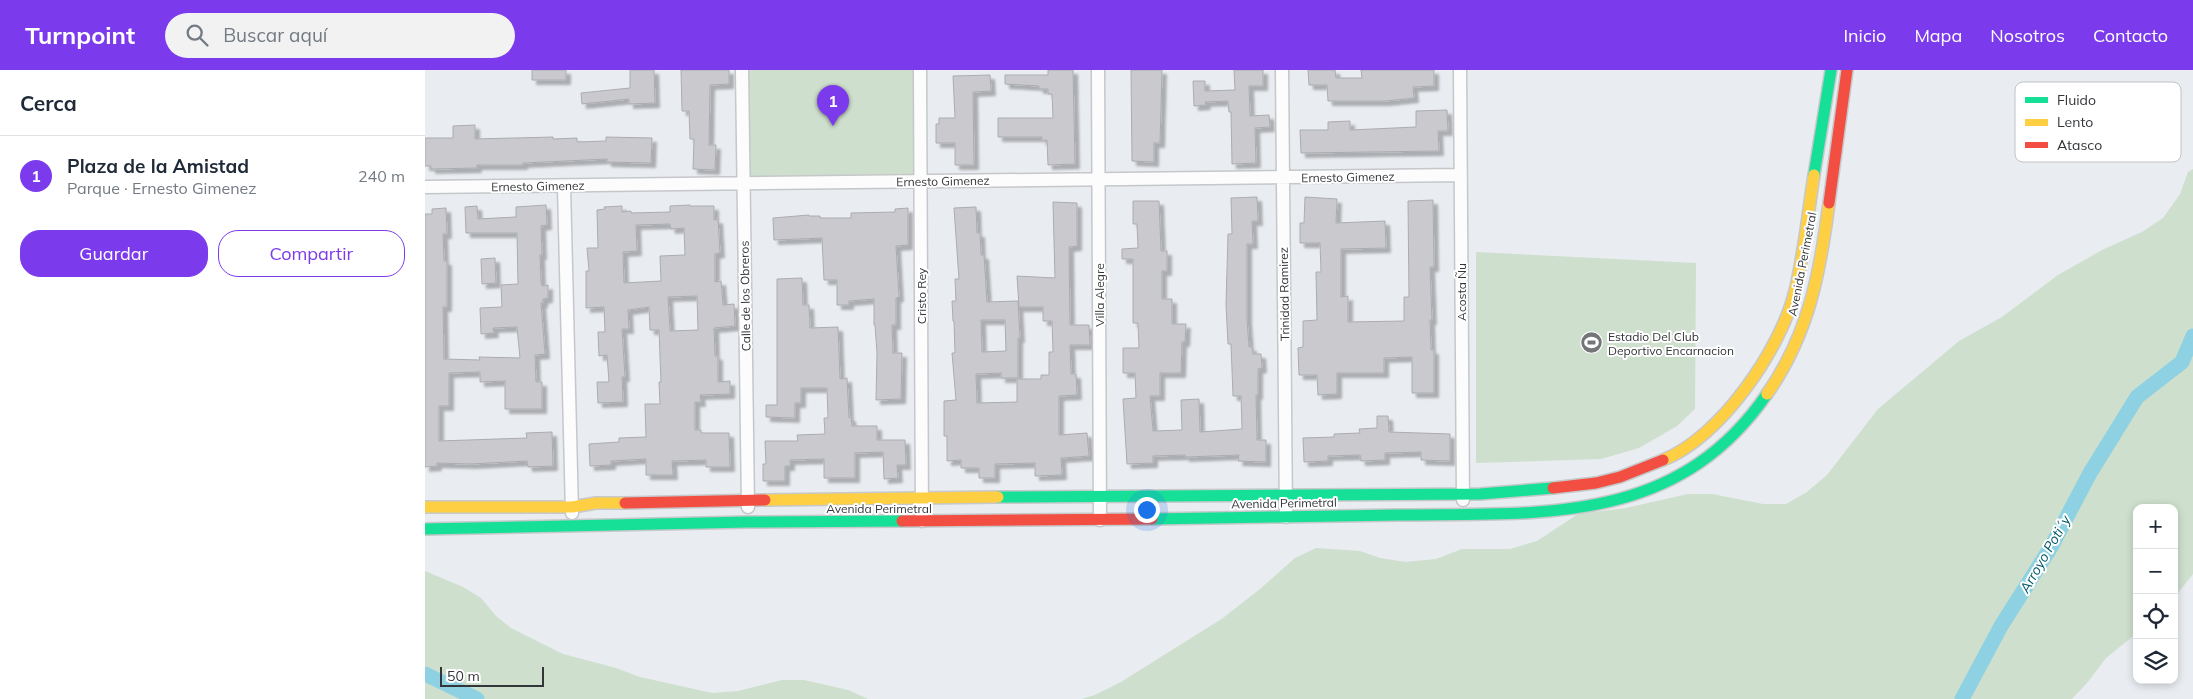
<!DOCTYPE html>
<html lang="es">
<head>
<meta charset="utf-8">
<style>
  :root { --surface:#fff; --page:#f2f2f3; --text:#1f2937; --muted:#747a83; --line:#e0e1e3; --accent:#7c3aed }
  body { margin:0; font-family:Mulish,sans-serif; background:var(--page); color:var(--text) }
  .controls { position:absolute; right:15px; bottom:15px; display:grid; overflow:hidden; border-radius:10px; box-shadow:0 2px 8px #0003 }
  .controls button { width:45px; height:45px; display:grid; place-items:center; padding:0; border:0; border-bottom:1px solid var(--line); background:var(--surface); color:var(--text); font:25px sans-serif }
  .scale { position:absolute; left:15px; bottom:12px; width:104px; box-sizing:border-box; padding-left:5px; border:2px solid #333538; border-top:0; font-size:14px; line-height:18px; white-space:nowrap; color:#333538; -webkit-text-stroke:4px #fff; paint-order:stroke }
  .you { position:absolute; left:721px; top:439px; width:18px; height:18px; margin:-12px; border:4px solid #fff; border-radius:50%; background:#1a73e8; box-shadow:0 0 0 8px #1a73e833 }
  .badge { display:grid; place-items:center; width:32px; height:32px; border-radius:50%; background:var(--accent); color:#fff; font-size:16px; font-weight:700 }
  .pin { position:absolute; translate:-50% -41px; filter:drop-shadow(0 1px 2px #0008) }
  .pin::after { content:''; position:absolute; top:26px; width:18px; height:15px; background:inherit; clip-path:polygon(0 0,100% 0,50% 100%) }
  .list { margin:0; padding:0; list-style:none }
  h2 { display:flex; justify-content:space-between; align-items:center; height:65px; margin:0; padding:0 20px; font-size:21px }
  h2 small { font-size:16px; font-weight:400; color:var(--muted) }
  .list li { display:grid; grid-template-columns:32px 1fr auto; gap:15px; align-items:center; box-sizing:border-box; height:80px; padding:0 20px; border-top:1px solid var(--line) }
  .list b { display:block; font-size:19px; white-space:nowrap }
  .list p { margin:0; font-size:16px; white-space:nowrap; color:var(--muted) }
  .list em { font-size:16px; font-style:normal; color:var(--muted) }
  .actions { display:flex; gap:10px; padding:15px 20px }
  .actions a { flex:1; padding:11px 0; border:1px solid var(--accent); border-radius:20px; text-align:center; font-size:18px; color:var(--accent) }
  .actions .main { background:var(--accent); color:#fff }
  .icon { flex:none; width:28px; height:28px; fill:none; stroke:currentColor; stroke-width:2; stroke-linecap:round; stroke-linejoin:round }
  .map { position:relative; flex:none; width:1768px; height:629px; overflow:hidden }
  header { display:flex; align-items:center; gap:30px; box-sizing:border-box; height:70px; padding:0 25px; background:var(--accent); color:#fff }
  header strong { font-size:24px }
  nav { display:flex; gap:28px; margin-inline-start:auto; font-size:18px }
  .search { width:350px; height:45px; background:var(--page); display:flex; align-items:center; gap:12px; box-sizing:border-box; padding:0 18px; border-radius:28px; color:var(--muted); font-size:19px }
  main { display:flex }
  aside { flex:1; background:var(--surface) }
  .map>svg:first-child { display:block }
</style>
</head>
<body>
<header>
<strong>Turnpoint</strong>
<div class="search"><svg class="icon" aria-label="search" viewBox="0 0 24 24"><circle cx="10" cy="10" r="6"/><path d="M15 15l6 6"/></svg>Buscar aquí</div>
<nav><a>Inicio</a><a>Mapa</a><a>Nosotros</a><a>Contacto</a></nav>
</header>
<main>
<aside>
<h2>Cerca<small></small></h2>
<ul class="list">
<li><span class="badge">1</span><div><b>Plaza de la Amistad</b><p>Parque · Ernesto Gimenez</p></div><em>240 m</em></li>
</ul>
<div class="actions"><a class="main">Guardar</a><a>Compartir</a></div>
</aside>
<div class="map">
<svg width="1768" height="629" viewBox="0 0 1768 629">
  <defs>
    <filter id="shadow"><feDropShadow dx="4.5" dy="4.5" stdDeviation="1" flood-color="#0004"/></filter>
  </defs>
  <rect width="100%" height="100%" fill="#e9ecf0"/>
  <path fill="#cedfcd" d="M322,0H495L496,112L319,113Z
    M1768,99V504L1749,528V438H1712V563L1681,588L1662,613L1647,629H656L670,625L696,612L798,548L835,519L870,488L891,478L935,481L955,488L981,492L1011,489L1037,479H1085L1112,471L1153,444L1201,438L1263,424H1287L1338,434H1361L1382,422L1402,405L1453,339L1534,271L1577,247L1633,205L1677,180L1717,162L1738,148L1755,124L1763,102Z
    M1051,182L1271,193L1270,339L1252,356L1214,378L1176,389L1051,393Z
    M0,501L38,517L56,528L71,546L86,558L138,584L191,598L215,607L287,623L313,621L357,610H379L423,620L443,629H0Z"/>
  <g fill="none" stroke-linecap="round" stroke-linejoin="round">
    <path stroke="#8dd1e3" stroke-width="15" d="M0,604L52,629
      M1537,629L1576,556L1626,477L1665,403L1712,327L1757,292L1768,266"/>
  </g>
  <path fill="#cacace" stroke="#abacb0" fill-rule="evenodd" filter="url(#shadow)" d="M107,0H141V10H107Z
    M205,0H229L230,33L204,34V29L157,34L156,23L205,18Z
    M256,0H304V14L285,15L284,75H291L290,100L268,99L269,69H265L264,41H257Z
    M623,0H648L650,94L623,95L622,70L617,71V67H573V48H628L627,24H623V19H614V16L580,14V5H623Z
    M706,0H737L735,73H729V92L707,91Z
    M809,0H838V16H824L825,46L844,45L845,57L830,58L831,93L807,94L806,42H804L803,31L780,32L781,35L769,36L768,11H780V21L810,20Z
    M883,0H910L911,8H937L936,0H1009V16L988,17L989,28L961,31H903L902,15H884Z
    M565,5L566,21L548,22L549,95H530V73H511V54H514V48H530L528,6Z
    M1022,40L1023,61H1013L1014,81L876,83L875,60H903V52L925,51V60L991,57V41Z
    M50,55V69L128,67V69L152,68V72L181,71V67L227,68L226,93L182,92V89L98,93V95H52V98L6,99V96H0V68H28V56Z
    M832,127L833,151H827L828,174H822V249L824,277H827L828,284H836L837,298L833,299V325H831L832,370H841V392L813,391L814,385L760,387V385L728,386V393L702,394L698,329L711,328L710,303H698V278H714L713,253H708V189H697V179L713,178L712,154H708V131H734L736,181H742V201H737V229H747V254H761L760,272H757L756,303H735V326H725L728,361L757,360L756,330L774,329L775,362L817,359L816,326H808L806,274H803L801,235L803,164H807L806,128Z
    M880,127L912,129L911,153L960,151L961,178L916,179V227L923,226V252L979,251V227H984L983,131L1008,130L1009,197H1005L1007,250H1005L1006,280H1009V323H987V287L959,288V303H912V324L893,325L892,305H874L873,278L878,277V251L892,250L891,202H896L895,173H875V153H879Z
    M628,132L652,133V176L644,177L645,255H664L665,275H645L646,304H651L652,325L634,326V365L662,363L664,386L636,388L637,405L610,406V393L570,394V408H554V398H536V390L522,391V366H519V331L531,330L527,283H530L529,251H528L527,231H531L530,209H534L529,138L551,137L552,163H555L556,185H559L562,232L593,231L595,268H593V308H576V303L551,304L552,333L592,332V309H616V305H624V282H628L627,251H618V237H594L592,206L630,208ZM556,250H580L581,281L557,282Z
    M121,135L122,155L116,156L117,185H115L116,212L117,216L123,215V228L118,229V233H116L120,284L110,285L111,312H117V339H80V311L55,312V302L24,303V336H14V371L102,368L101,363L127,362L128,396L103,397L102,391L46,394L12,393V396L0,397V144H7V139L21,138L22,164H18L19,191H22V237H18L19,289L55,290L54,287L95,288L92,257L68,258L69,263L56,264L55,238L77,237L76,215L93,214L92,163H41L40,137L52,136L53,149L91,147V137Z
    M265,135V136H289V150L293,149L295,183L290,184V212L296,211L298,235L309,234L310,256L289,258L290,286H293V312L305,311V324L275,325L276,332H270V360H276V363H304L305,397H281V390L247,391L248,405H221V389L186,391V395L165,396L164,374L194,372V368L221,367L220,334H235L234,312H236L234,260H225L224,237L203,240L204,259H197L200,307H197L198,332L173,333L172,312H184L182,285L174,286L173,262H180L179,237L161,238V201H164L162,178H173L172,140L180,139L179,137L197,136V142L206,141V143L245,142V136ZM245,154L246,159L259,158L260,185L235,186L236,211L199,213L198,182L212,181L211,155ZM272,226L273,260L245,261L243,227Z
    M483,138V175L471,176L474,227L471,228V255H467L468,283H477L476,329L451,330L452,283L450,255H449V229L424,231V235H412V210H399L397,168L349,170L348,148L384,145V146H395V148H426V143L470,142V139Z
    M70,188L71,213L57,214L56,189Z
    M377,208L378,235H384L385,258L413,257L415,309L422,308L424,348L426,347L427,356H452V370H480L481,395H472L473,408L459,409L458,382L430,383V408H399V389L365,390V396H360V411H338V394H341L340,371H373L372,365L400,364L399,348H403L402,318H376V333H370V348L341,347V335H352V209Z
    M952,346H963L964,362L1025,364V391L996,390V382L960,383V390L936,391L935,385L903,386V391L879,392L878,368L909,367V364L935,363L934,359L952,358Z"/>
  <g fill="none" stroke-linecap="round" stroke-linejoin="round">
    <defs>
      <path id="street" d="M317,0L323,437
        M495,0L497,451
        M673,0L675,450
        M857,0L861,447
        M1035,0L1038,430
        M139,116L147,443
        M0,117L1035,105"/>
      <path id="fast" d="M1389,105L1406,0
        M573,427L1055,424L1128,418
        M727,449C809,448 891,446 973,445C1115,443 1251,456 1342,324
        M0,459L323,452L477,451"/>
      <path id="slow" d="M1342,324C1384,264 1395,203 1404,133
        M1238,390C1295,368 1356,279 1370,221C1379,184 1383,143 1389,105
        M340,430L573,427
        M0,437H147L171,433H200"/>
      <path id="jam" d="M1404,133L1422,0
        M1128,418L1171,413L1195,407L1238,390
        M200,433L340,430
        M477,451L727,449"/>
    </defs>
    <use href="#street" stroke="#c5c7ca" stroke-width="15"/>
    <use href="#fast" stroke="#c6c8ca" stroke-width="14"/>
    <use href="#slow" stroke="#c6c8ca" stroke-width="14"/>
    <use href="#jam" stroke="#c6c8ca" stroke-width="14"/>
    <use href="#street" stroke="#fcfcfd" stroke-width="12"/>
    <use href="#fast" stroke="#16e098" stroke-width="11"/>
    <use href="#slow" stroke="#ffcf43" stroke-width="11"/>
    <use href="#jam" stroke="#f24e42" stroke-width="11"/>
  </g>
  <defs>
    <symbol id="stadium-disc" viewBox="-11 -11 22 22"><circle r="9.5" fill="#737578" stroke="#fff"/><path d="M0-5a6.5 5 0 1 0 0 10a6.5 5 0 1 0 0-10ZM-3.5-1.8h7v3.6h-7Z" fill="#fff"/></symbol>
  </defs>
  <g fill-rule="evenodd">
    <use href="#stadium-disc" x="1154" y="260" width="25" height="25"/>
  </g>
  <g text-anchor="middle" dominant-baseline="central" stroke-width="4" stroke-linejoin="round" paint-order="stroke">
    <g font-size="12" fill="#333538" stroke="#fff">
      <text transform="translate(923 107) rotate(-1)">Ernesto Gimenez</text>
      <text transform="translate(518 111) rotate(-1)">Ernesto Gimenez</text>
      <text transform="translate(113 116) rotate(-1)">Ernesto Gimenez</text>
      <text transform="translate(1377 194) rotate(-79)">Avenida Perimetral</text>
      <text transform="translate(1036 222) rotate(-90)">Acosta Ñu</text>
      <text transform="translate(859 224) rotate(-91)">Trinidad Ramirez</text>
      <text transform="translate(674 225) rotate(-90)">Villa Alegre</text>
      <text transform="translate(320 226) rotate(-91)">Calle de los Obreros</text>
      <text transform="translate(496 226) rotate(-90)">Cristo Rey</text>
      <text transform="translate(859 433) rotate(-1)">Avenida Perimetral</text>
      <text x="454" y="438">Avenida Perimetral</text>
    </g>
    <g font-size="12" fill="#333538" stroke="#fff" text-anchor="start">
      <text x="1183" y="266">Estadio Del Club<tspan x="1183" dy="14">Deportivo Encarnacion</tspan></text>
    </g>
    <g font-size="14" font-style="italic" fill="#005969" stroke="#fff">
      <text transform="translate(1620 484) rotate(-60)">Arroyo Poti´y</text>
    </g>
  </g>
  <rect x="1590" y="12" width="166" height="80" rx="8" fill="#fff" stroke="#c2c2c3" stroke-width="1"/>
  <rect x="1600" y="27" width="23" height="6" fill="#16e098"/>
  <rect x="1600" y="49" width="23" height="7" fill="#ffcf43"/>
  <rect x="1600" y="72" width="23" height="6" fill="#f24e42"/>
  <g font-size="14" fill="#333538">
    <text x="1632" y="35">Fluido</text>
    <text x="1632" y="57">Lento</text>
    <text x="1632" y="80">Atasco</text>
  </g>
</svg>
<div class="controls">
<button>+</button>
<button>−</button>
<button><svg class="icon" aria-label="locate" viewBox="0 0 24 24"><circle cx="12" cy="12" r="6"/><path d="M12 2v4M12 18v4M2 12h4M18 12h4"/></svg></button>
<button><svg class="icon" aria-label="layers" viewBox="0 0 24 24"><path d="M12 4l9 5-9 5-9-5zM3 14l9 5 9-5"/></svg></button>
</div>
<div class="scale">50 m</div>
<div class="you"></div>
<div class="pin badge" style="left:408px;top:56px">1</div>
</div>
</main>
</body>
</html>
